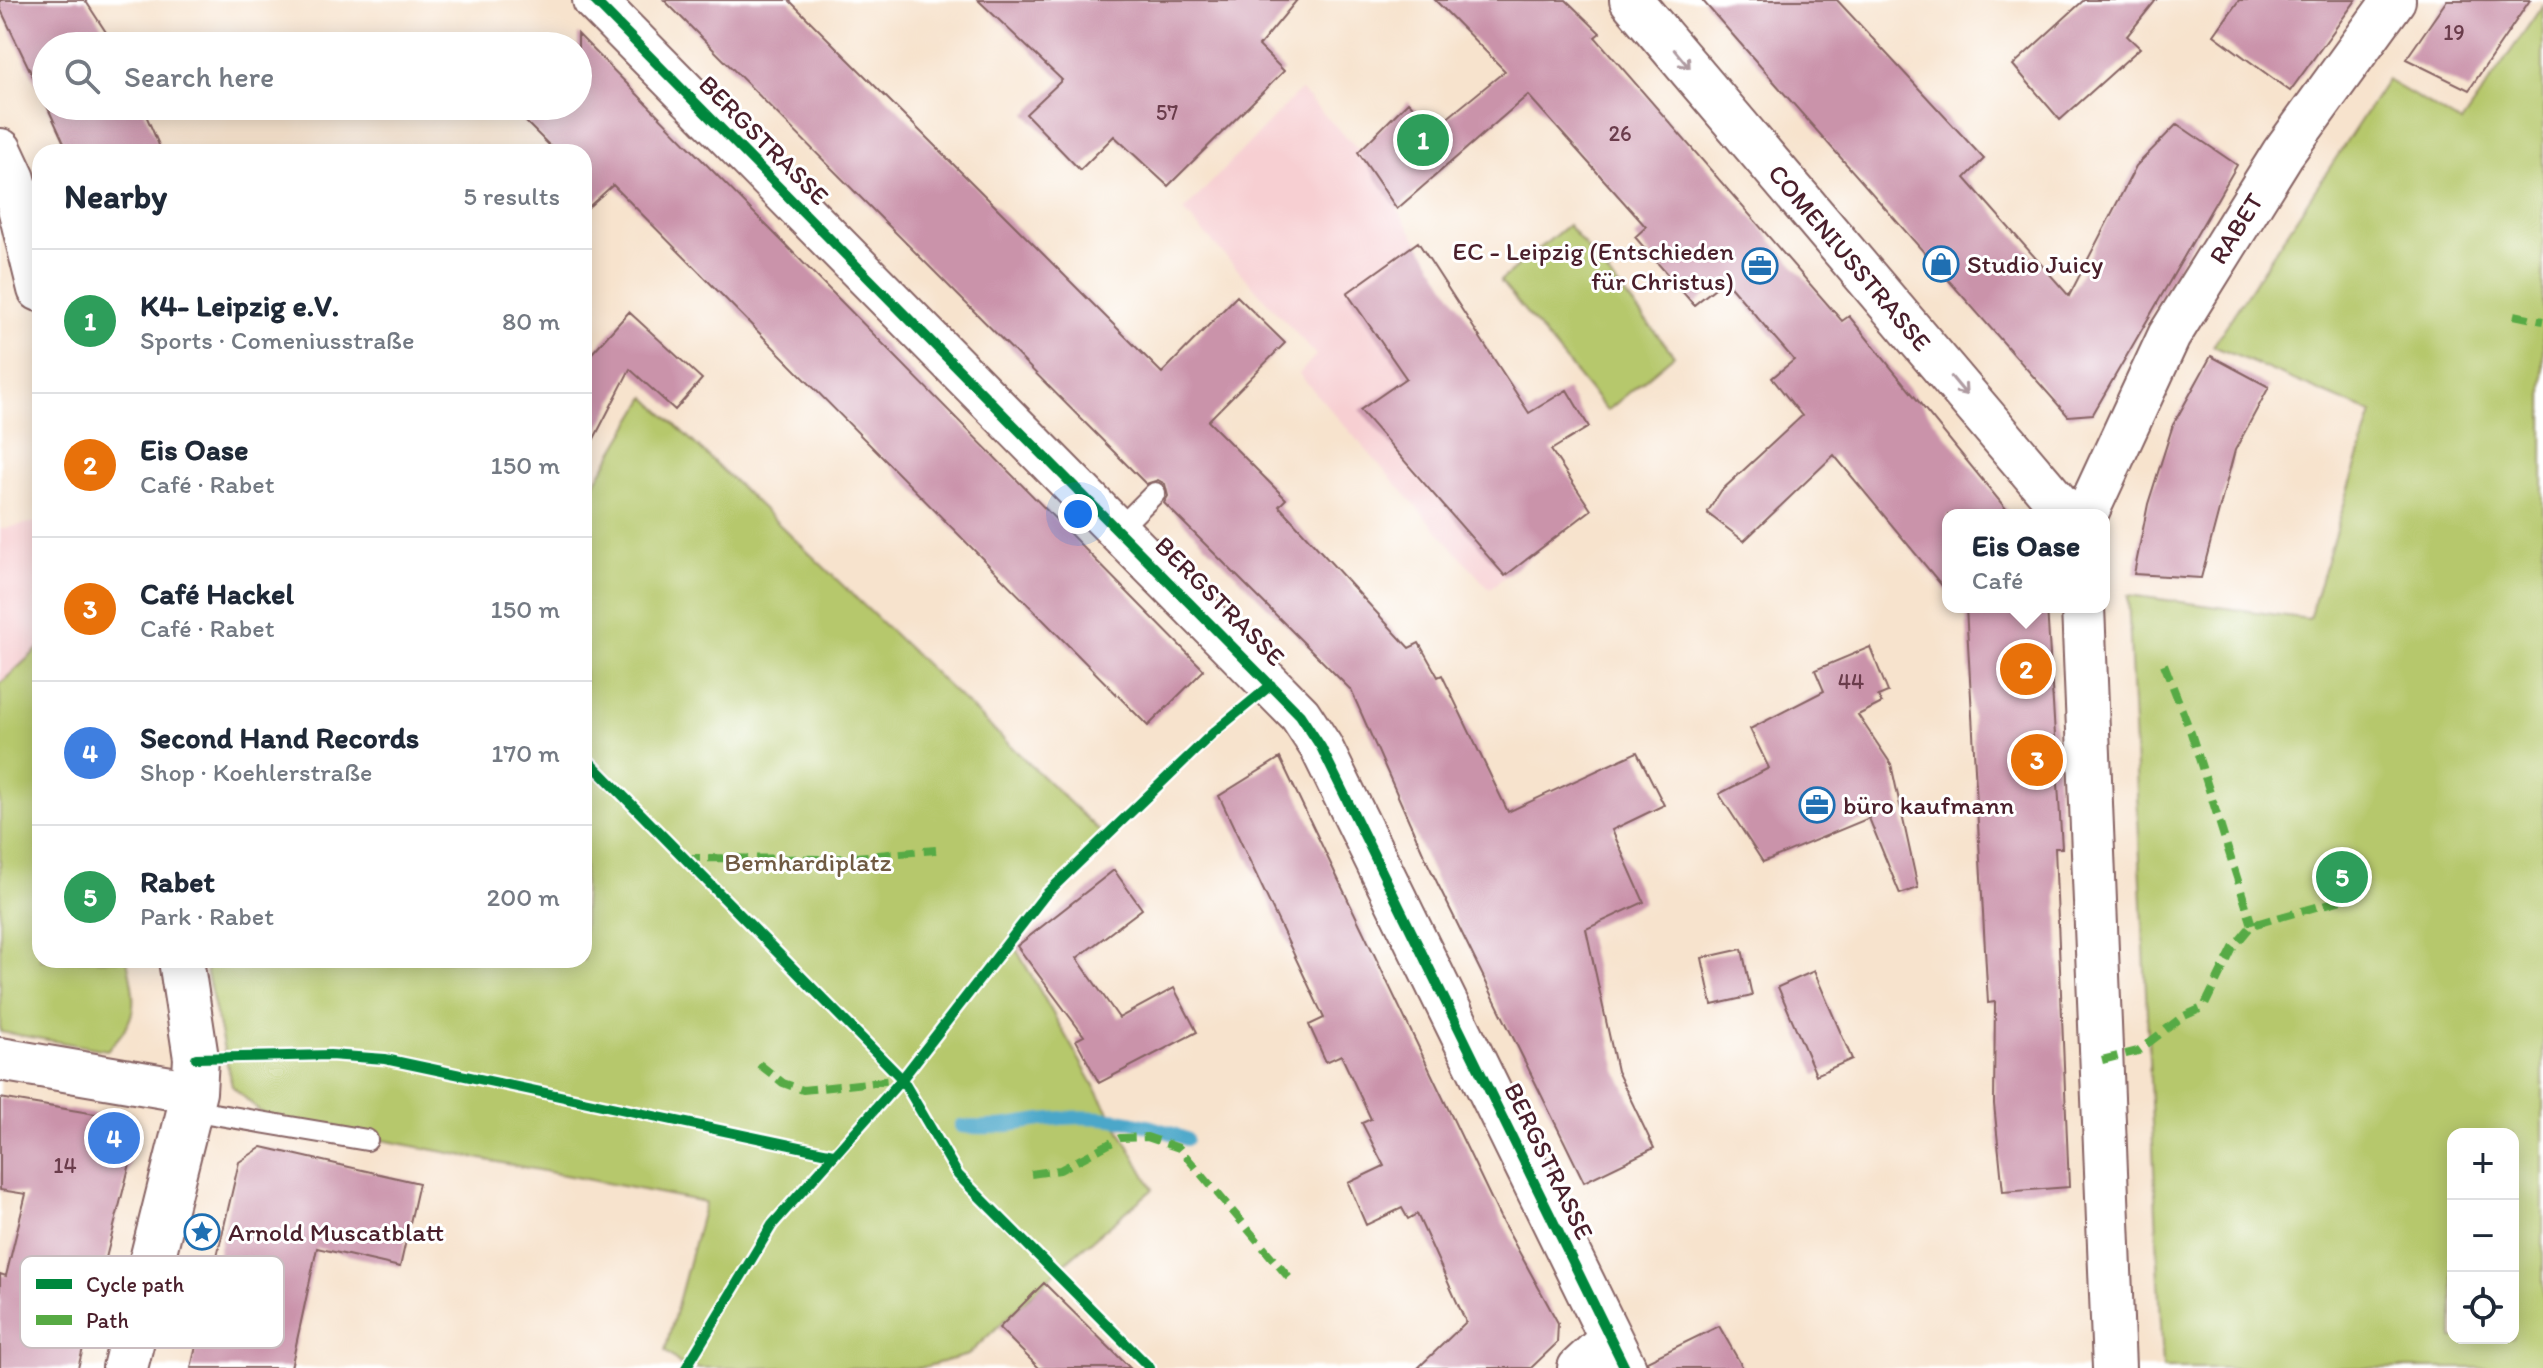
<!DOCTYPE html>
<html lang="en">
<head>
<meta charset="utf-8">
<style>
  :root { --surface:#fff; --page:#f2f2f3; --text:#1f2937; --muted:#747a83; --line:#e0e1e3; --accent:#2563eb }
  body { margin:0; font-family:Itim,sans-serif; background:var(--page); color:var(--text) }
  .controls { position:absolute; right:24px; bottom:24px; display:grid; overflow:hidden; border-radius:16px; box-shadow:0 4px 20px #0003 }
  .controls button { width:72px; height:72px; display:grid; place-items:center; padding:0; border:0; border-bottom:2px solid var(--line); background:var(--surface); color:var(--text); font:40px sans-serif }
  .you { position:absolute; left:1078px; top:514px; width:28px; height:28px; margin:-20px; border:6px solid #fff; border-radius:50%; background:#1a73e8; box-shadow:0 0 0 12px #1a73e833 }
  .badge { display:grid; place-items:center; width:52px; height:52px; border-radius:50%; background:var(--accent); color:#fff; font-size:26px; font-weight:700 }
  .pin { position:absolute; translate:-50% -50%; border:4px solid #fff; box-shadow:0 2px 8px #0006 }
  .popup { position:absolute; left:1942px; top:509px; width:168px; height:104px; box-sizing:border-box; display:grid; place-content:center; border-radius:16px; background:var(--surface); filter:drop-shadow(0 2px 6px #0005); font-size:26px; white-space:nowrap; color:var(--muted) }
  .popup b { font-size:30px; color:var(--text) }
  .popup::after { content:''; position:absolute; left:50%; top:100%; margin-left:-16px; border:16px solid transparent; border-top-color:var(--surface) }
  .list { margin:0; padding:0; list-style:none }
  h2 { display:flex; justify-content:space-between; align-items:center; height:104px; margin:0; padding:0 32px; font-size:34px }
  h2 small { font-size:26px; font-weight:400; color:var(--muted) }
  .list li { display:grid; grid-template-columns:52px 1fr auto; gap:24px; align-items:center; box-sizing:border-box; height:144px; padding:0 32px; border-top:2px solid var(--line) }
  .list b { display:block; font-size:30px; white-space:nowrap }
  .list p { margin:0; font-size:26px; white-space:nowrap; color:var(--muted) }
  .list em { font-size:26px; font-style:normal; color:var(--muted) }
  .icon { flex:none; width:44px; height:44px; fill:none; stroke:currentColor; stroke-width:2; stroke-linecap:round; stroke-linejoin:round }
  .map { position:relative; flex:none; width:2543px; height:1368px; overflow:hidden }
  .search { position:absolute; background:var(--surface); box-shadow:0 4px 20px #0003; left:32px; top:32px; width:560px; height:88px; display:flex; align-items:center; gap:20px; box-sizing:border-box; padding:0 28px; border-radius:44px; color:var(--muted); font-size:30px }
  .panel { position:absolute; background:var(--surface); box-shadow:0 4px 20px #0003; left:32px; top:144px; width:560px; height:824px; border-radius:24px }
  .map>svg:first-child { display:block }
</style>
</head>
<body>
<div class="map">
<svg width="2543" height="1368" viewBox="0 0 2543 1368">
  <rect width="100%" height="100%" fill="#fff"/>
  <filter id="ink" filterUnits="userSpaceOnUse"><feTurbulence type="fractalNoise" baseFrequency=".0125" numOctaves="2"/><feDisplacementMap in="SourceGraphic" scale="16" xChannelSelector="R" yChannelSelector="G"/><feConvolveMatrix kernelMatrix="1 2 1 2 8 2 1 2 1" color-interpolation-filters="sRGB"/></filter>
  <filter id="wash" filterUnits="userSpaceOnUse"><feTurbulence type="fractalNoise" baseFrequency=".006" numOctaves="4" result="noise"/><feDisplacementMap in="SourceGraphic" scale="32" xChannelSelector="R" yChannelSelector="G"/><feGaussianBlur stdDeviation="1.8" result="paint"/><feColorMatrix in="noise" values="0 0 0 0 0 0 0 0 0 0 0 0 0 0 0 0 0 1.4 0 .05"/><feComposite in="paint" operator="in"/></filter>
  <g filter="url(#wash)">
    <rect width="100%" height="100%" fill="#f7e3cd"/>
    <path fill="#f7cfd2" d="M1300,90L1359,150L1591,510L1489,589L1299,374L1316,355L1184,211Z
      M36,522L40,543V647L0,684V529Z"/>
    <path fill="#b6c86c" stroke="#80744c" stroke-width="2" fill-rule="evenodd" d="M2543,5V1368H2163L2128,595L2309,619L2372,413L2213,346L2387,80L2461,123ZM2453,1134H2513V1338H2453Z
      M1568,225L1674,355L1607,411L1500,281Z
      M646,397L1111,842L1047,900L1015,947L1153,1189L1066,1262L968,1355L920,1368H685L665,1351L705,1202L267,1118L232,1086L204,960H584V501Z
      M40,647V960H127C136,1002 140,1018 107,1050L0,1032V684Z"/>
    <g fill="none" stroke-linecap="round" stroke-linejoin="round">
      <path stroke="#4ba7c9" stroke-width="14" d="M961,1126C989,1130 1013,1124 1041,1120C1094,1113 1137,1119 1186,1139"/>
    </g>
    <g id="blocks">
      <path fill="#ca93aa" d="M0,0H85L115,46H46V104L0,8Z
        M664,0H789L1162,373L1237,296L1285,343L1208,421L1286,499L1279,506L1409,648L1419,643L1438,677L1442,675L1508,812L1637,752L1664,805L1612,830L1644,902L1586,929L1617,1071L1654,1148L1584,1182L1428,864L1351,690L1164,503L1168,496L1165,484L1158,480L1146,484Z
        M978,0H1297L1259,46L1284,71L1168,186L1114,136L1080,170L1026,114L1062,80Z
        M1435,0H1566L1600,33L1595,37L1842,321L1849,316L2011,515H1948V593L1834,455L1744,541L1707,513L1721,491L1802,416L1772,378L1794,360L1725,280L1694,305L1635,237L1646,227L1528,95L1397,209L1358,152L1408,102L1434,129L1505,71Z
        M1702,0H1837L1984,159L1965,178L2069,296L2136,166L2177,124L2237,165L2093,414L2068,416Z
        M2084,0H2156L2127,36L2140,48L2060,120L2013,65Z
        M2239,0H2356L2290,91L2214,35Z
        M2447,0H2530L2469,90L2406,59Z
        M578,34L1204,670L1148,726L613,185L584,211V152H556L510,106H578Z
        M47,106H142L162,152H68Z
        M1418,242L1529,413L1567,390L1589,427L1551,450L1591,510L1505,576L1360,410L1406,378L1347,293Z
        M629,312L702,379L675,410L630,369L584,458V362Z
        M2211,356L2269,387L2235,450L2201,578L2134,574L2148,504L2173,425Z
        M1966,607H2047L2062,848H2055L2069,1187L2003,1192L1994,1104L1995,1002L1988,1003Z
        M1870,647L1888,692L1878,696L1882,703L1858,715L1891,764L1918,888L1900,894L1869,818L1763,862L1719,794L1769,768L1750,729L1824,691L1815,670Z
        M1280,758L1500,1217L1558,1323L1557,1343L1531,1368H1418L1466,1322L1417,1214L1408,1219L1402,1208L1366,1225L1348,1183L1384,1166L1362,1123L1371,1119L1341,1055L1326,1062L1309,1025L1324,1018L1219,796Z
        M1114,870L1142,909L1077,958L1119,1018L1174,988L1197,1032L1099,1083L1076,1040L1084,1036L1017,946Z
        M1742,949L1752,996L1712,1005L1702,958Z
        M1814,971L1852,1059L1816,1075L1778,987Z
        M0,1098L125,1119L136,1140L78,1368H0V1274L6,1276L26,1194L0,1190Z
        M262,1147L419,1183L400,1267L317,1248L291,1368H191L239,1162Z
        M1044,1283L1130,1368H1039L999,1328Z
        M1719,1326L1743,1368H1649L1647,1361Z"/>
    </g>
  </g>
  <g filter="url(#ink)">
    <use href="#blocks" fill-opacity="0" stroke="#876464" stroke-width="2"/>
    <g fill="none" stroke-linecap="round" stroke-linejoin="round">
      <defs>
        <path id="lane" d="M1118,530L1155,493
          M190,1110L367,1140"/>
        <g id="street">
          <path d="M594,0L1300,715L1321,747L1625,1368"/>
          <path id="s1" d="M1631,0L2068,515"/>
          <path id="s2" d="M2086,515L2169,336L2283,153L2394,0"/>
          <path d="M2083,607L2114,1368"/>
          <path d="M0,1059L194,1092"/>
          <path d="M1579,1368L1609,1340"/>
        </g>
        <path id="secondary" d="M0,151L13,179L40,289
          M125,1368L194,1092L196,1058L181,960"/>
      </defs>
      <use href="#lane" stroke="#876464" stroke-width="24"/>
      <use href="#street" stroke="#876464" stroke-width="46"/>
      <use href="#secondary" stroke="#876464" stroke-width="48"/>
      <use href="#lane" stroke="#fff" stroke-width="20"/>
      <use href="#street" stroke="#fff" stroke-width="42"/>
      <use href="#secondary" stroke="#fff" stroke-width="44"/>
      <path stroke="#57aa44" stroke-width="8" stroke-dasharray="16 8" stroke-linecap="butt" d="M2514,315L2543,321
        M2164,664L2191,733L2252,925
        M684,858L832,859L936,850
        M2102,1060L2138,1051L2182,1017L2204,1007L2233,948L2252,925L2359,895
        M759,1064L783,1083L803,1090L902,1079
        M1031,1174L1060,1170L1120,1138L1147,1137L1179,1148L1290,1279"/>
      <defs>
        <path id="cycleway" d="M594,0L1300,715L1321,747L1625,1368
          M584,756L902,1079L958,1175L1150,1368
          M196,1058L330,1055L385,1059L833,1154
          M686,1368L772,1225L902,1079L1045,895L1214,732L1271,685"/>
      </defs>
      <use href="#cycleway" stroke="#fff" stroke-width="15"/>
      <use href="#cycleway" stroke="#00873e" stroke-width="10"/>
    </g>
    <defs><path id="oneway-shaft" d="M-6 0H5M1.5-3L5.5 0L1.5 3" fill="none" stroke-width="1.6" stroke-linecap="round" stroke-linejoin="round" transform="scale(2)"/></defs>
    <g stroke="#ae9aa0">
      <use href="#oneway-shaft" transform="translate(1682 59) rotate(50)"/>
      <use href="#oneway-shaft" transform="translate(1959 386) rotate(50)"/>
    </g>
  </g>
  <defs>
    <symbol id="shop-ring" viewBox="-11 -11 22 22"><circle r="9.5" fill="#fff" stroke="#1f6fb2" stroke-width="1.5"/><path d="M-5-2.5h2.3a2.7 3.5 0 0 1 5.4 0H5L5.5 6h-11ZM-1.5-2.5h3a1.5 2.3 0 0 0-3 0Z" fill="#1f6fb2"/></symbol>
    <symbol id="office-ring" viewBox="-11 -11 22 22"><circle r="9.5" fill="#fff" stroke="#1f6fb2" stroke-width="1.5"/><path d="M-6-3h4V-5.5h4V-3h4V5H-6ZM-1-4.5V-3h2v-1.5ZM-6 0V1H6V0Z" fill="#1f6fb2"/></symbol>
    <symbol id="sight-ring" viewBox="-11 -11 22 22"><circle r="9.5" fill="#fff" stroke="#1f6fb2" stroke-width="1.5"/><path d="M0-6L1.8-2.2L6-1.7L2.9 1.2L3.7 5.4L0 3.3L-3.7 5.4L-2.9 1.2L-6-1.7L-1.8-2.2Z" fill="#1f6fb2"/></symbol>
  </defs>
  <g fill-rule="evenodd">
    <use href="#shop-ring" x="1921" y="244" width="40" height="40"/>
    <use href="#office-ring" x="1740" y="246" width="40" height="40"/>
    <use href="#office-ring" x="1797" y="785" width="40" height="40"/>
    <use href="#sight-ring" x="182" y="1212" width="40" height="40"/>
  </g>
  <g text-anchor="middle" dominant-baseline="central" stroke-width="6" stroke-linejoin="round" paint-order="stroke">
    <g font-size="22" fill="#6a3c4b">
      <text x="2454" y="32">19</text>
      <text x="1167" y="112">57</text>
      <text x="1620" y="133">26</text>
      <text x="1851" y="681">44</text>
      <text x="65" y="1165">14</text>
    </g>
    <g font-size="26" fill="#4a1f2b" stroke="#fff">
      <text transform="translate(764 140) rotate(45)">BERGSTRASSE</text>
      <text stroke="none"><textPath href="#s2" startOffset="324">RABET</textPath></text>
      <text stroke="none"><textPath href="#s1" startOffset="338">COMENIUSSTRASSE</textPath></text>
      <text transform="translate(1220 601) rotate(45)">BERGSTRASSE</text>
      <text transform="translate(1549 1161) rotate(64)">BERGSTRASSE</text>
    </g>
    <g font-size="26" fill="#4a1f2b" stroke="#fff" text-anchor="start">
      <text x="1734" y="251" text-anchor="end">EC - Leipzig (Entschieden<tspan x="1734" dy="30">für Christus)</tspan></text>
      <text x="1967" y="264">Studio Juicy</text>
      <text x="1843" y="805">büro kaufmann</text>
      <text x="228" y="1232">Arnold Muscatblatt</text>
    </g>
    <g font-size="26" fill="#705a42" stroke="#fff">
      <text x="808" y="862">Bernhardiplatz</text>
    </g>
  </g>
  <rect x="20" y="1256" width="264" height="92" rx="12" fill="#fff" stroke="#c9bcbf" stroke-width="2"/>
  <rect x="36" y="1279" width="36" height="10" fill="#00873e"/>
  <rect x="36" y="1315" width="36" height="10" fill="#57aa44"/>
  <g font-size="22" fill="#4a1f2b">
    <text x="86" y="1292">Cycle path</text>
    <text x="86" y="1328">Path</text>
  </g>
</svg>
<div class="controls">
<button>+</button>
<button>−</button>
<button><svg class="icon" aria-label="locate" viewBox="0 0 24 24"><circle cx="12" cy="12" r="6"/><path d="M12 2v4M12 18v4M2 12h4M18 12h4"/></svg></button>
</div>
<div class="you"></div>
<div class="pin badge" style="left:1423px;top:140px;background:#2e9e5b">1</div>
<div class="pin badge" style="left:2026px;top:669px;background:#e8710a">2</div>
<div class="popup"><b>Eis Oase</b>Café</div>
<div class="pin badge" style="left:2037px;top:760px;background:#e8710a">3</div>
<div class="pin badge" style="left:114px;top:1138px;background:#3f7fe0">4</div>
<div class="pin badge" style="left:2342px;top:877px;background:#2e9e5b">5</div>
<div class="search"><svg class="icon" aria-label="search" viewBox="0 0 24 24"><circle cx="10" cy="10" r="6"/><path d="M15 15l6 6"/></svg>Search here</div>
<section class="panel">
<h2>Nearby<small>5 results</small></h2>
<ul class="list">
<li><span class="badge" style="background:#2e9e5b">1</span><div><b>K4- Leipzig e.V.</b><p>Sports · Comeniusstraße</p></div><em>80 m</em></li>
<li><span class="badge" style="background:#e8710a">2</span><div><b>Eis Oase</b><p>Café · Rabet</p></div><em>150 m</em></li>
<li><span class="badge" style="background:#e8710a">3</span><div><b>Café Hackel</b><p>Café · Rabet</p></div><em>150 m</em></li>
<li><span class="badge" style="background:#3f7fe0">4</span><div><b>Second Hand Records</b><p>Shop · Koehlerstraße</p></div><em>170 m</em></li>
<li><span class="badge" style="background:#2e9e5b">5</span><div><b>Rabet</b><p>Park · Rabet</p></div><em>200 m</em></li>
</ul>
</section>
</div>
</body>
</html>
